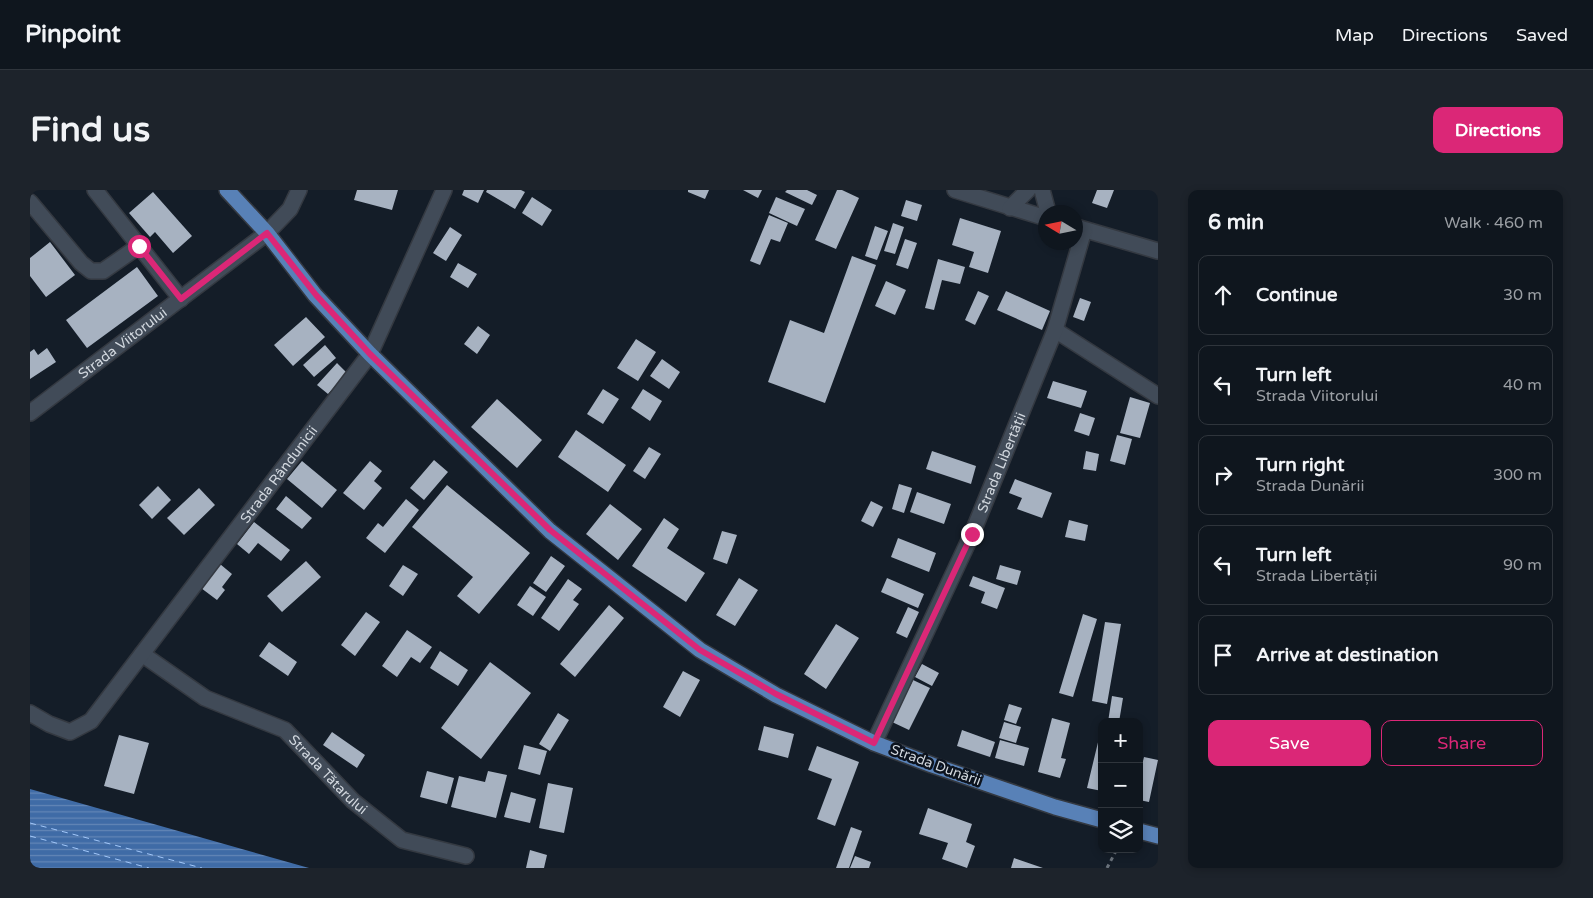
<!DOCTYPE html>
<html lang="en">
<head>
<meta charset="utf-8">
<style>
  :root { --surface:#0f161e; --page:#1d232b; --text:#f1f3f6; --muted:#9b9fa4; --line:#2f353c; --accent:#db2777 }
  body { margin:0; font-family:"Varela Round",sans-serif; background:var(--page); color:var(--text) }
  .controls { position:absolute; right:15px; bottom:15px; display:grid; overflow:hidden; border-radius:10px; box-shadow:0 2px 8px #0003 }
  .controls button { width:45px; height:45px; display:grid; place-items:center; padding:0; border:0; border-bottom:1px solid var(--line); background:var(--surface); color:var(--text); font:25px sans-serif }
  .compass { position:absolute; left:1008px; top:15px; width:45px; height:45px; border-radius:50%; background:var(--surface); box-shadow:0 2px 8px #0003; rotate:280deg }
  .stop { position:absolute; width:15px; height:15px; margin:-11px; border:4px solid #db2777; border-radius:50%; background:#fff }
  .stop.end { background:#db2777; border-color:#fff; box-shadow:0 1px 5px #0008 }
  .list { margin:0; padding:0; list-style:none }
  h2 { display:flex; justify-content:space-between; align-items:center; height:65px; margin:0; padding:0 20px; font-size:21px }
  h2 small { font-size:16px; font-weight:400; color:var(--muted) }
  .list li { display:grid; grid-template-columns:32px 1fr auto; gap:15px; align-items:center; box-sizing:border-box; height:80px; margin:0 10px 10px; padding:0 10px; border:1px solid var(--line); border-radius:10px }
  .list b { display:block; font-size:19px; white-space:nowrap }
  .list p { margin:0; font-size:16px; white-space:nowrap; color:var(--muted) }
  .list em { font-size:16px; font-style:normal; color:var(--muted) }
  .actions { display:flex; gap:10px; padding:15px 20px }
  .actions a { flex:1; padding:11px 0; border:1px solid var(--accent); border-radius:10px; text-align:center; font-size:18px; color:var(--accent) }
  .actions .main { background:var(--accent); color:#fff }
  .icon { flex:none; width:28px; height:28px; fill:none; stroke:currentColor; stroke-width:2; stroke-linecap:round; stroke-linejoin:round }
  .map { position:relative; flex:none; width:1128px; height:678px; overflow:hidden; border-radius:10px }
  header { display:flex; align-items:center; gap:30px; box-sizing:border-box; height:70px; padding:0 25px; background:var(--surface); border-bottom:1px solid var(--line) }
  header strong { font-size:24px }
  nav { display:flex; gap:28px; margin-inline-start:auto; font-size:18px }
  .intro { display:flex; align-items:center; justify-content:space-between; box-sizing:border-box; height:120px; padding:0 30px }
  h1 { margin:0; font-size:35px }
  .button { padding:12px 22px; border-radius:10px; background:var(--accent); color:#fff; font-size:18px; font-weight:700 }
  main { display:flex; gap:30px; padding:0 30px }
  aside { flex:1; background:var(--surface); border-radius:10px; box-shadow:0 2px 8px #0003 }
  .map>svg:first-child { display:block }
</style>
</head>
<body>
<header>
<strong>Pinpoint</strong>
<nav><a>Map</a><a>Directions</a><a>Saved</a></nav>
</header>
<div class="intro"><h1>Find us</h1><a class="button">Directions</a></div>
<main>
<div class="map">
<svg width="1128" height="678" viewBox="0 0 1128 678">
  <defs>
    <pattern id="water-rules" width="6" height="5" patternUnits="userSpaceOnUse" patternTransform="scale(1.25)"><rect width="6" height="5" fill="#3f6ba6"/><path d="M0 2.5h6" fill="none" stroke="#6386b6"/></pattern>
  </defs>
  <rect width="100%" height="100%" fill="#141d28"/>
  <path fill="url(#water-rules)" d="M0,599L279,678H0Z"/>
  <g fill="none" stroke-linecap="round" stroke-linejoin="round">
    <path stroke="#a3c8fa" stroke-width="1" stroke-dasharray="6 5" stroke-linecap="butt" d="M0,633L172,678
      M0,646L119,678"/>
  </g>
  <path fill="#a7b2c1" d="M327,0H368L362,20L324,10Z
    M434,0H454L448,13L432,5Z
    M457,0H491L495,2L485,19L456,2Z
    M658,0H679L675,9L658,2Z
    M713,0H732L728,8Z
    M757,0H777L787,5L782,15L755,2Z
    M807,0H812L829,8L806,59L785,50Z
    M1067,0H1084L1077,18L1062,13Z
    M123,2L162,46L143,63L125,42L120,47L99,23Z
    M502,7L522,20L512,36L492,23Z
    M746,7L775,19L767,36L739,23Z
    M876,10L892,15L887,31L871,26Z
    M739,25L758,33L750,52L741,49L730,75L720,71Z
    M930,28L971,41L958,83L939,77L944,62L922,55Z
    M863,33L874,37L865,64L854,61Z
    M845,36L858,41L847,70L835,66Z
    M420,37L432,45L416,71L403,63Z
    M875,49L887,53L878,79L866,75Z
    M20,52L45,85L16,107L0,86V68Z
    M822,66L846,75L795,213L738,192L760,130L794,143Z
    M908,69L935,77L930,94L912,90L904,120L895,118Z
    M428,73L447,84L438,98L420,87Z
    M107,77L128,106L57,158L36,130Z
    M856,91L876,100L865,125L845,116Z
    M948,101L959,106L945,135L935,130Z
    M976,101L1020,121L1012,140L967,120Z
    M1050,108L1061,112L1054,131L1043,127Z
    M276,127L295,147L263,176L244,155Z
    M448,136L460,145L447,164L434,154Z
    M606,149L626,162L608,191L587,178Z
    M295,155L306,168L284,187L273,175Z
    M17,158L26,172L0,189V162L4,159L8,165Z
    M632,169L650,182L639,199L620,186Z
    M307,173L317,183L298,204L287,195Z
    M1023,191L1057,201L1051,218L1017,208Z
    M573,199L589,209L573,234L557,224Z
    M613,199L632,211L620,231L601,218Z
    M1100,207L1120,213L1110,248L1090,243Z
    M467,209L512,250L487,278L441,237Z
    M1050,223L1065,228L1059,246L1044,241Z
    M546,240L596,275L578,302L528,267Z
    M1087,245L1102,249L1095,275L1080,271Z
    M619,257L631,264L615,289L603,281Z
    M902,261L946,276L941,294L896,279Z
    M1056,261L1069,264L1066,281L1053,279Z
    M404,270L418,282L394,310L380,298Z
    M272,271L307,300L292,318L257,289Z
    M340,271L352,281L344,291L352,298L334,320L313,303Z
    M985,289L1022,303L1012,328L987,319L992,308L979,303Z
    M869,294L882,298L874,323L862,319Z
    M417,295L500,363L449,424L427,406L443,387L382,337Z
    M128,296L141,310L122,329L109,315Z
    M169,298L185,315L154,345L137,328Z
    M887,302L921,314L914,334L880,322Z
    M256,306L282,328L272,339L246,319Z
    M376,309L389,320L355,363L336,348L348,333L353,337Z
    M841,311L853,317L843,337L831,331Z
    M580,314L612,339L588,370L556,344Z
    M634,328L649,339L637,358L675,383L656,412L602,376Z
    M1039,330L1058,335L1055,351L1035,347Z
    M224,332L260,360L251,371L228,353L219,364L207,354Z
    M692,341L707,345L697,374L683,369Z
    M868,348L906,363L899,382L861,367Z
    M521,366L535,376L516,402L503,393Z
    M276,371L291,387L252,422L237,406Z
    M190,374L202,384L192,397L195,400L187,410L171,398Z
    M373,375L388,384L373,406L359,396Z
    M970,375L991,381L987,395L966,389Z
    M943,386L975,398L967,419L951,413L955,402L939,396Z
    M709,388L728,400L705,436L686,425Z
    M857,388L894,404L888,418L851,402Z
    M538,389L552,399L543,410L549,414L529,441L511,428Z
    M500,396L516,407L503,426L487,415Z
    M579,415L594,428L545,487L530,474Z
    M878,417L889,422L877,448L866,443Z
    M336,422L350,432L325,466L311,455Z
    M1053,424L1067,429L1043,507L1029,503Z
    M1075,432L1091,434L1077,514L1062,511Z
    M806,434L829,448L796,499L774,484Z
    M377,440L402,457L390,473L381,467L367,487L352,476Z
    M239,452L267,472L258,486L229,466Z
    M410,461L438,480L428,496L400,478Z
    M460,472L501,503L451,569L411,538Z
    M892,474L909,483L902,496L885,487Z
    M653,481L670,490L650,527L633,517Z
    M883,490L900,498L879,540L862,532Z
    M1082,506L1093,508L1089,532H1078Z
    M979,514L992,518L986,534L974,530Z
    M528,523L539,530L520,561L509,554Z
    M1022,528L1040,533L1031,568L1036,569L1030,588L1008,582Z
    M974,532L991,537L986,553L969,548Z
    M734,536L764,544L758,568L728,560Z
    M932,540L965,552L960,567L927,556Z
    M302,542L335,565L327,578L293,555Z
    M1070,544L1072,545V601L1057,598Z
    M89,545L119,553L104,604L74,596Z
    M970,550L999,558L994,576L965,568Z
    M494,555L517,561L510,585L488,579Z
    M787,556L829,572L805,636L787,629L802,589L778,580Z
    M1114,567L1128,570L1119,612L1109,610V587Z
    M397,581L424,588L417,614L390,607Z
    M458,581L477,585L466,628L421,617L429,586L455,592Z
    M518,593L543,598L534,643L509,638Z
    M481,602L506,609L500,633L474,627Z
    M898,618L942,634L936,652L945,656L937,678L912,669L918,653L889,644Z
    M821,637L832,641L819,678H806Z
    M500,660L517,665L514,678H496Z
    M825,666L841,672L839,678H820Z
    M984,668L1013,678H981Z"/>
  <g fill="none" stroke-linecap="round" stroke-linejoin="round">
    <defs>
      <g id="minor">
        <path d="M65,0L151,109"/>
        <path d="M925,0L1016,28"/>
        <path d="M1012,0L1018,22"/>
        <path d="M0,12L51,73L61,81H73L109,56"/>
        <path d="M980,18L998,0"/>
        <path d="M1046,37L1128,61"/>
        <path d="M1025,140L1128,206"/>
        <path id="s1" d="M0,223L237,43L260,19L269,0"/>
        <path id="s2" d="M112,464L175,508L255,540L323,611L372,650L436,666"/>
        <path id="s3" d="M0,523L19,534L40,542L61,531L340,164L414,0"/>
        <path id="s4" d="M844,553L942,344L1025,140L1054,40"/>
      </g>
      <path id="major" d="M197,0L237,43L285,105L340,164L520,341L670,460L746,505L844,553L902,575L1025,617L1072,630
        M1109,641L1128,646"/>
    </defs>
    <use href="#minor" stroke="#343941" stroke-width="18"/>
    <use href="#major" stroke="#343941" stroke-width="18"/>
    <path stroke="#69717a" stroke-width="3" stroke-dasharray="4 4" stroke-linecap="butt" d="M1077,678L1087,659"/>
    <use href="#minor" stroke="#414b58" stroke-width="15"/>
    <use href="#major" stroke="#5881b7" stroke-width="15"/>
  </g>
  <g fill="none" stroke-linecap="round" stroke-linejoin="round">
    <path stroke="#db2777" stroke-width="6" d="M109,56L151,109L237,43L286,105L340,164L520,340L670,460L746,504L844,553L942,344"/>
  </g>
  <g text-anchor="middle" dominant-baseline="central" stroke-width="5" stroke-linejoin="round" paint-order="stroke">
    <g font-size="14" fill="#d1d7de" stroke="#0c131e">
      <text stroke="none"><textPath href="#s1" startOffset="116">Strada Viitorului</textPath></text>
      <text stroke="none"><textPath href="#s4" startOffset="308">Strada Libertății</textPath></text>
      <text stroke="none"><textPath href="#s3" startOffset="378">Strada Rândunicii</textPath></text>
      <text transform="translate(906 575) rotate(20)">Strada Dunării</text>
      <text stroke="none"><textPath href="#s2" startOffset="225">Strada Tătarului</textPath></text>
    </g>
  </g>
</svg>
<div class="controls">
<button>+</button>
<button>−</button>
<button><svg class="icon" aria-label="layers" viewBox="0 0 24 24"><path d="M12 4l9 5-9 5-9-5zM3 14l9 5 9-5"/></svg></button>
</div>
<svg class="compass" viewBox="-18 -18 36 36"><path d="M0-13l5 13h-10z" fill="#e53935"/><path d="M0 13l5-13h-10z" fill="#9b9fa4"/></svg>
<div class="stop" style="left:109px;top:56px"></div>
<div class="stop end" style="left:942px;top:344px"></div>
</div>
<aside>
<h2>6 min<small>Walk · 460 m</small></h2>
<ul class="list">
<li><svg class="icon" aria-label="ahead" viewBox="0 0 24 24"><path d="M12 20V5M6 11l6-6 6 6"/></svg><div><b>Continue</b></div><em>30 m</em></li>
<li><svg class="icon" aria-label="left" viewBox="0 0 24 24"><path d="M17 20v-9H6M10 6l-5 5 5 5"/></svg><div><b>Turn left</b><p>Strada Viitorului</p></div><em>40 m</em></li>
<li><svg class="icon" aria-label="right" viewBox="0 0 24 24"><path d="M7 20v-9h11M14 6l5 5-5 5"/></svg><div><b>Turn right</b><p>Strada Dunării</p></div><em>300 m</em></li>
<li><svg class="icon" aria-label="left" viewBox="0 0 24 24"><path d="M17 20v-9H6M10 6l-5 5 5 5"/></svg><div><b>Turn left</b><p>Strada Libertății</p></div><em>90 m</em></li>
<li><svg class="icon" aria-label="arrive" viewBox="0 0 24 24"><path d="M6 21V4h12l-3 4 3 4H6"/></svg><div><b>Arrive at destination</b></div></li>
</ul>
<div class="actions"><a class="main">Save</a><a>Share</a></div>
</aside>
</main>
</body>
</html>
